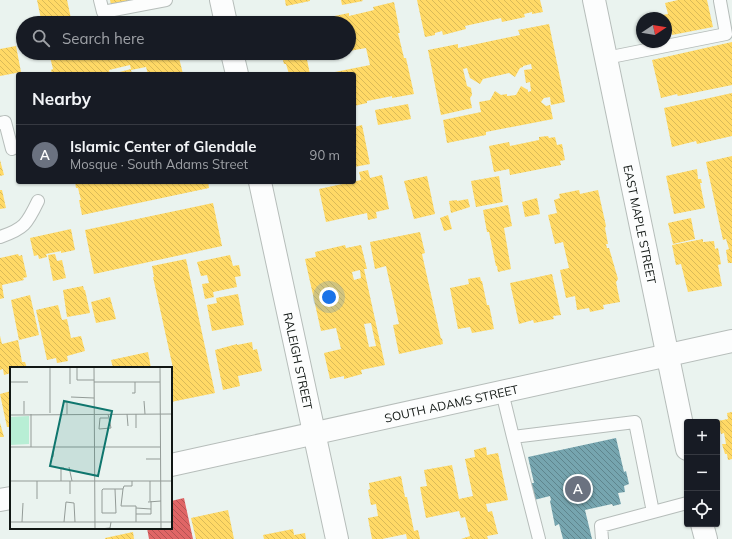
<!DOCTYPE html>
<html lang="en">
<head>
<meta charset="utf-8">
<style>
  :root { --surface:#171b24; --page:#20242c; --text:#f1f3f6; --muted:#9ea1a6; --line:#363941; --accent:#ea580c }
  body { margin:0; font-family:Mulish,sans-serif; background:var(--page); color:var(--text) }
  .controls { position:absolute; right:12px; bottom:12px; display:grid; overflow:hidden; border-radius:4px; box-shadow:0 1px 3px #0004 }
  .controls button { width:36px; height:36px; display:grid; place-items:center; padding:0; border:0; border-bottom:1px solid var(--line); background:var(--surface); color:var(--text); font:20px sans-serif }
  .compass { position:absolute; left:636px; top:12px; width:36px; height:36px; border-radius:50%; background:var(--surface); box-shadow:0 1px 3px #0004; rotate:78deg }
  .you { position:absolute; left:329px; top:297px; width:14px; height:14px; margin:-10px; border:3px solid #fff; border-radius:50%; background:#1a73e8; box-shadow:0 0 0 6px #1a73e833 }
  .badge { display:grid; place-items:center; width:26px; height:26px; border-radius:50%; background:var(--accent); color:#fff; font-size:13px; font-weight:700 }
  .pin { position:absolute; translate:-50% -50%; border:2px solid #fff; box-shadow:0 1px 4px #0006 }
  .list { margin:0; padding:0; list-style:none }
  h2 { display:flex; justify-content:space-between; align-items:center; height:52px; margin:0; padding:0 16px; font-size:17px }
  h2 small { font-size:13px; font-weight:400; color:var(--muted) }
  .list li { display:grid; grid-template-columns:26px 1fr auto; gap:12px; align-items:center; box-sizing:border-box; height:60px; padding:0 16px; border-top:1px solid var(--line) }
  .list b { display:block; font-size:15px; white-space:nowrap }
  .list p { margin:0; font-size:13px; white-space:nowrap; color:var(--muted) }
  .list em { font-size:13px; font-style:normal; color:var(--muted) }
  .icon { flex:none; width:22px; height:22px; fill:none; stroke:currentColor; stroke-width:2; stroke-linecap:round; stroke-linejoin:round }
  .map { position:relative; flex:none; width:732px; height:539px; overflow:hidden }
  .search { position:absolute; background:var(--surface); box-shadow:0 1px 3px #0004; left:16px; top:16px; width:340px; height:44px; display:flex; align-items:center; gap:10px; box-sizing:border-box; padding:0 14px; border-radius:22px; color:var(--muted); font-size:15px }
  .panel { position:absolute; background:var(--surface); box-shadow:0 1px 3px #0004; left:16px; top:72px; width:340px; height:112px; border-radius:4px }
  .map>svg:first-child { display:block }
</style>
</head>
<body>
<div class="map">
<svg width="732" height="539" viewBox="0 0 732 539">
  <defs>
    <pattern id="homes-back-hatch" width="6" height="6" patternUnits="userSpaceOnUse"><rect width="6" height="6" fill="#ffd966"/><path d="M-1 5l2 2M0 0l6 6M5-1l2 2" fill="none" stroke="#daba58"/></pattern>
    <pattern id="shops-back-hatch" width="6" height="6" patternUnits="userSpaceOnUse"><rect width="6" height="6" fill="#e06666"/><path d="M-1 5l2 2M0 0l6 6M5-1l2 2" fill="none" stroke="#b45353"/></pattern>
    <pattern id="public-back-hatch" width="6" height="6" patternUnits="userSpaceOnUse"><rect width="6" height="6" fill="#76a5af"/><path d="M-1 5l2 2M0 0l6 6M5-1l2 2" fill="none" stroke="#5f858d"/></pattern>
  </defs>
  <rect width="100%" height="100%" fill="#eaf3ef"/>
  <path fill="url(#homes-back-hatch)" fill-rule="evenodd" d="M37,0H67L72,23H44L43,19H41Z
    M110,0H128V1L111,4Z
    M285,0H310V1L286,6Z
    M341,0H362L363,1L342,5Z
    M417,0H540L543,12L532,14V12L524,14L525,17L502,22L501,18L465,26L466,29L443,35L442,31L435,33V35L425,37Z
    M678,0H707L713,27L672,35L670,24L666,25V18H662V15L668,14L665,3Z
    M394,2L400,33H398L404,58H406L414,94L392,98V96L367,101V103L354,106V74L330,73L370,65L366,48L349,51V23H316L315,20L349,13V16L374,10L373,7Z
    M173,16L174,23H142V22Z
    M549,24L565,102L551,105L550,97L544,98L541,102L546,106L550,105L553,119L486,132V135L447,143L443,120L481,112L479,102L490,100L495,91L501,95L507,94V96L516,95L521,86L528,90V92L531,91L530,82L526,83L524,70L532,69L531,64L523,66V67L520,68L515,77L509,73L483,79L480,84L470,78L467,68L463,69L467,86L471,88L472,95L470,98L472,108L441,115L428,50L458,44V48L520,35L518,30Z
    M732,42V85L678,96L677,94L661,98L652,60Z
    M16,46L21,72L0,76V49Z
    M47,53H181L182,58H179L183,74H148L146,67L131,70L132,74H112L131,69L130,65L109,70L110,74H52L51,70L53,69L50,57H48Z
    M281,53H338V54L307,60L310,74H289L286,64H284Z
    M732,93V136L697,144L696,141L672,147L664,108Z
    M408,104L411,119L378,125L375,110Z
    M362,125L370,164L354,167V127Z
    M548,136L549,138L555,137L557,145L562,144L565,160L560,161L561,165L510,175L509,169L494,172L489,146L509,142L510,146L539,140V137Z
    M732,156V263H728L726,250L729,249L726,239L723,240L706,162Z
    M0,160L4,175L0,176Z
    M697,169L698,179H701L702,183H700L705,208L674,214L666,176Z
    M368,170L370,178L382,175L389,209L376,212L377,218L368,220L367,213L326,222L319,189L361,180L359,172Z
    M427,176L435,214L414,219L404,181Z
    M499,176L503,202L476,207L471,181Z
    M75,182H208L209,188L82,215L79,200H81L78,188H76Z
    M0,190H2L6,208L0,209Z
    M579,190L580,194L598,190L606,226L605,228L608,244H606L607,248H609L618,279L616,282L620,302L603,305L604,309L590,312L589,308L577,310L575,296L566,298L560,270L569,268L563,242L555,244L548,215L557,213L554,200L560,198L559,194Z
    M537,198L540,214L525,217L522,202Z
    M468,199L470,207L451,213L449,201L457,200V201Z
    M213,203L222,246L94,274L85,230Z
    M508,205L512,226L504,228L511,269L498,272L497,266H496L489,232H487L483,210Z
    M448,215L452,229L444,231L440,218Z
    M691,218L695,239L673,244L668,223Z
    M71,229L75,250L61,253V251L46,254L47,257L39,259L38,255L34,256L30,238Z
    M420,232L425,253L422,254L441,339L442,338L443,344L399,354L393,325L399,324L386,266L375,269L370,242Z
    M703,239V242L714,241L715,249L718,248L721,264L718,265L722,286L688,292L681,264L676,265L672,245Z
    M345,245L346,248L361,245L367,269H364L385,365L361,370L362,374L344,379V376L330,379L324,353L341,349L336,328L321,331L305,259L316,257L315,252ZM360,270L361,278L354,280L352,272ZM371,323L376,346L369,347L364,324Z
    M18,254L19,256L22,255L27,277L23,278L24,280L2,285L4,298L0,299V258Z
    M55,254L57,261L62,260L66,278L53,281L48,255Z
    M230,255L233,266L239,265L241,276L235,277L237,287L213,292L214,297L205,299L202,284L209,283L207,275L201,276L197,262Z
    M186,259L215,393L171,402V368H173L153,277H154L152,266Z
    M552,274L561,315L553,316L554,319L534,323L533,320L519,324L510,283Z
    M480,277L481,281H482L487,305H489L494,329L472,333L470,327L458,329L450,288L469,284L468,279Z
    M83,286L84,290H85L90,313L67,317L63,290Z
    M238,294L244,325L212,331L207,305L217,303L216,298Z
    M30,295L39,335L19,340L11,300Z
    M110,297L116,319L96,323L91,302Z
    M58,305L62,320L67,319L71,338L81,336L85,351L67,356L68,361L57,363L56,358L47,360L36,310Z
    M0,336L2,344L18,340L22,362H25L27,368H11V373L4,375L3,369L0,370Z
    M252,342L253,350L257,349L262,371L238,376L240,386L223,390L215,350L237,344V345Z
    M148,352L151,368H113L111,360Z
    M11,391V427H7L0,394Z
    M732,412V459L728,460L727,454H725L722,444H726L724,433L721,434L718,421L728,419L727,413Z
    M0,423L4,437H0Z
    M486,447L487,455L498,453L508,500L486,504L488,512L492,511L498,534L487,536L488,539H461L470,536L465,517L461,518L459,511L426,518L420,487L427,486L424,470L452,465L459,499L473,496L465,459L475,457L474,450Z
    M401,476L405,497H407L414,531L418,530L420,539H407L406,534L382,539H372L368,518L378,516L376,504L371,505L368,490L370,489L369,483Z
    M228,510L234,539H196L191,518Z
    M293,529L294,535L305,533L306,539H264L263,535Z
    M133,532L134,539H105V538Z"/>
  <path fill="url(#shops-back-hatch)" d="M184,498L193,539H149L147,528H171V501Z"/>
  <path fill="url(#public-back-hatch)" d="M616,438L624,472L626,471L629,484L624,486L625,492L618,493L621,504L613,506L612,504L585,510L592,539H563L559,524L555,526L550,501L551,500L550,496L534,500L530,483H534L528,457Z"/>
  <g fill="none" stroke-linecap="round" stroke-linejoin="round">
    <defs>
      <path id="lane" d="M100,0L103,12L166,0
        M606,58L726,34L720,1
        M0,123L5,122L12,149
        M0,237C24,229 27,224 38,201
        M502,392L513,437
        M539,539L513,437L635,422L653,512
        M602,539L601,526L687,503"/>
      <g id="street">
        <path d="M221,0L226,23"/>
        <path id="s1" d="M594,0L687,449"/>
        <path d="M232,53L237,74"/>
        <path id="s2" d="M260,182L337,539"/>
        <path d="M702,524L706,539"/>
      </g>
      <g id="secondary">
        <path id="s3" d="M171,465L732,341"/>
        <path d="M0,500L11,498"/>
      </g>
    </defs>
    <use href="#lane" stroke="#b6bdba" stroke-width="14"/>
    <use href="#street" stroke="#b6bdba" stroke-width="24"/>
    <use href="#secondary" stroke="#b6bdba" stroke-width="24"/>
    <use href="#lane" stroke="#fcfdfd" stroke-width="12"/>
    <use href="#street" stroke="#fcfdfd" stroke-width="22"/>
    <use href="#secondary" stroke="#fcfdfd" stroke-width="22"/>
  </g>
  <g text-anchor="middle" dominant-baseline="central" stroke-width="4" stroke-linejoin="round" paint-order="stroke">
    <g font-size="12" fill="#111714" stroke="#fff">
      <text stroke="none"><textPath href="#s1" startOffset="229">EAST MAPLE STREET</textPath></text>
      <text stroke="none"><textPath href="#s2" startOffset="183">RALEIGH STREET</textPath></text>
      <text stroke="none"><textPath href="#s3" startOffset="287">SOUTH ADAMS STREET</textPath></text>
    </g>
  </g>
  <g transform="translate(10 367)">
    <rect width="162" height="162" fill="#eaf3ef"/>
    <path d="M19,49V77L0,78V50Z" fill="#b8eed5"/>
    <path fill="none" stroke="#939b97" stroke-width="1" d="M40,0V46M60,0V17M67,0V13H84M84,0L85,162M150,0L151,162M0,15H18M84,15H150M122,26H125V15M61,30L84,31M14,34V47M134,34L135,47M54,35H57V47M98,47L101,61L89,62L90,51H98M117,47L118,59M126,47V61M0,48L162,47M0,80H150M21,80V47M41,90H43L44,80M136,92H150M59,100L62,114M0,114H162M51,114V101H54M140,114V134M105,122L106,146H92V123L93,122H113L114,119H122V114M113,122L111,139H126V155M60,127V114M27,132V114M138,135L151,134M126,141L141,142M126,147H141V134M0,155H162M12,155L13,136M54,155L56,135L64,136L65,155M90,162L100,161L101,155"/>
    <path fill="#0f766e" fill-opacity="0.15" stroke="#0f766e" stroke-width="2" d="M54,34L102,44L88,109L40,99Z"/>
    <rect width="162" height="162" fill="none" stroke="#111714" stroke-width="2"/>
  </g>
</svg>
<div class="controls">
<button>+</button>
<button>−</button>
<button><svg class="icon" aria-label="locate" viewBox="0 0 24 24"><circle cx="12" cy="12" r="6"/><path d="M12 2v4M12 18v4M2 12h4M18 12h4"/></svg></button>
</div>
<svg class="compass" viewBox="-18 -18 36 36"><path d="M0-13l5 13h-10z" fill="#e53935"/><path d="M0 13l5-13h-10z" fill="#9ea1a6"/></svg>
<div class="you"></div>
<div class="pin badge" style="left:578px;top:489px;background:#6b7280">A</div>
<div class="search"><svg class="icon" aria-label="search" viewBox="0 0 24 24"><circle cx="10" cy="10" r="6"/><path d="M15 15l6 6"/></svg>Search here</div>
<section class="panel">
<h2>Nearby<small></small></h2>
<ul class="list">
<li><span class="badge" style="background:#6b7280">A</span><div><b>Islamic Center of Glendale</b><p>Mosque · South Adams Street</p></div><em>90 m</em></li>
</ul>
</section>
</div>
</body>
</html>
